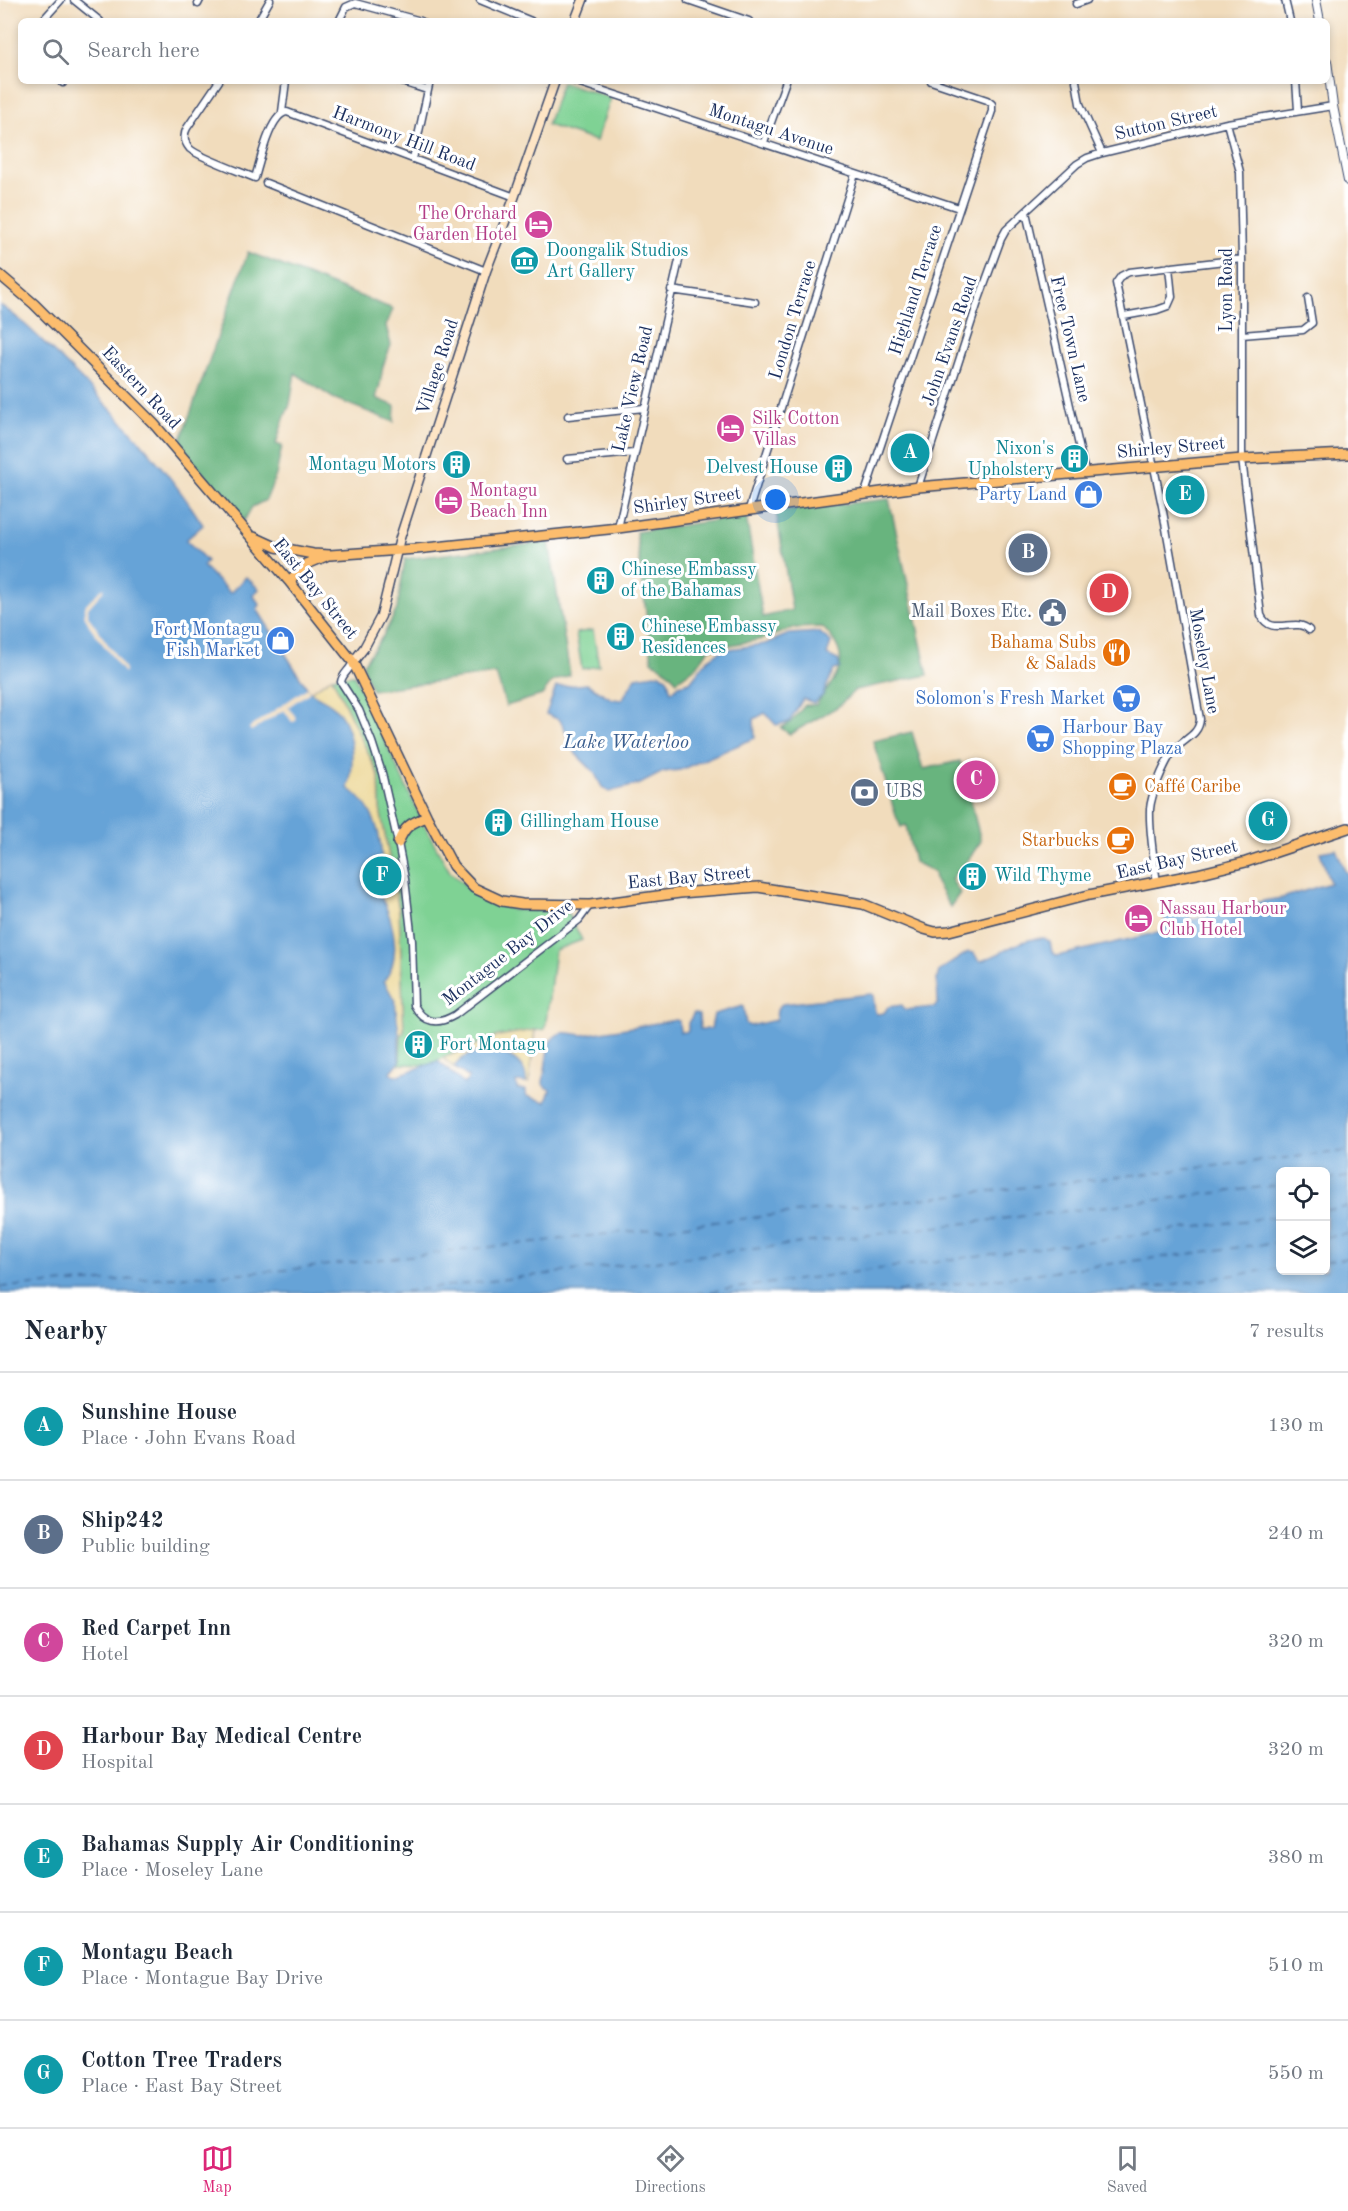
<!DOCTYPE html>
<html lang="en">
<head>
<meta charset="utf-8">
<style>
  :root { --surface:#fff; --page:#f2f2f3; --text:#1f2937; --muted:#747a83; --line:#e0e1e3; --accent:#db2777 }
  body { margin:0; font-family:"Old Standard TT",serif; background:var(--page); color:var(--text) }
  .controls { position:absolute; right:18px; bottom:18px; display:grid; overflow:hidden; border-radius:9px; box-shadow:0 3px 9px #0003 }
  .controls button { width:54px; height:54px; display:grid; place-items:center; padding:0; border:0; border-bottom:2px solid var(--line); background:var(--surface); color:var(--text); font:30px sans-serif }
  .you { position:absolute; left:776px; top:500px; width:21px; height:21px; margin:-15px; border:4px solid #fff; border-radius:50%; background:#1a73e8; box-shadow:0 0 0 9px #1a73e833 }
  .badge { display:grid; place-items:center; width:39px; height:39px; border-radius:50%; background:var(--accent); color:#fff; font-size:20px; font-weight:700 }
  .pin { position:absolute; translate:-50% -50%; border:3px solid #fff; box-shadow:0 2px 6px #0006 }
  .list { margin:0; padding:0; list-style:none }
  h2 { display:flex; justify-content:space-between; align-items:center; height:78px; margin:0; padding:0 24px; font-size:26px }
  h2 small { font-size:20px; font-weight:400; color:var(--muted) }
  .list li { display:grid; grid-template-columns:39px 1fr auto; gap:18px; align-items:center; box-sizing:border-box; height:108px; padding:0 24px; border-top:2px solid var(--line) }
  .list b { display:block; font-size:22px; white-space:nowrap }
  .list p { margin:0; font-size:20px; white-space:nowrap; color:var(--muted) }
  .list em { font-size:20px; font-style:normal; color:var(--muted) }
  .icon { flex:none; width:33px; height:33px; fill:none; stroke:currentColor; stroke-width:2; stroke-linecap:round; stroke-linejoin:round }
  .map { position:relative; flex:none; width:1348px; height:1293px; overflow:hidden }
  .search { position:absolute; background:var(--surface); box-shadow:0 3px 9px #0003; left:18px; right:18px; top:18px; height:66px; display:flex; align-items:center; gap:15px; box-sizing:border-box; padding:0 21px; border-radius:9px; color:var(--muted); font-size:22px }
  .sheet { height:834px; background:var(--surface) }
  nav { display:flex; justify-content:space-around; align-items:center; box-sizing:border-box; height:84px; border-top:2px solid var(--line); background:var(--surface); font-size:16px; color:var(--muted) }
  nav a { display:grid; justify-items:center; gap:3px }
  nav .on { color:var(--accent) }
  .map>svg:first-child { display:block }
</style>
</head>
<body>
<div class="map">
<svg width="1348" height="1293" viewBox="0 0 1348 1293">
  <rect width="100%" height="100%" fill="#fff"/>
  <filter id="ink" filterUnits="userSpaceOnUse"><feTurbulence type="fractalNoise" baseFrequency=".0167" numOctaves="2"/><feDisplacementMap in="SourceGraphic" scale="12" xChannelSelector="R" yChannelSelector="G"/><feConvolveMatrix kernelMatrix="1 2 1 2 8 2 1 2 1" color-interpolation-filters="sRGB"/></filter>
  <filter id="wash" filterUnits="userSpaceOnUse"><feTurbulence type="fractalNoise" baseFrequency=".008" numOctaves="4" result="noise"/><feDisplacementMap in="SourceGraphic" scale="24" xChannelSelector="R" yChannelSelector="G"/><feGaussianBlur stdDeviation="1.35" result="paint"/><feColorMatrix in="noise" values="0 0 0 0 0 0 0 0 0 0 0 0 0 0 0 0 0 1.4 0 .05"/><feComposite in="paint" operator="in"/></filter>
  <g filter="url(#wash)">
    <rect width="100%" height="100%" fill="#f1dcbc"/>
    <path fill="#7fd294" stroke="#4d8079" stroke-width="1.5" d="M562,82L611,98L596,141L547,125Z
      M593,630L599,666L582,669L576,633Z
      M354,675L424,825L450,872L480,898L513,910L566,909L582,940L555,950L545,1029L498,1036L455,1052L428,1065L400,1064L401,1034L404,1032L399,910L380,809L379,776L332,677Z"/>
    <path fill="#67b47e" stroke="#41726e" stroke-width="1.5" d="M248,252L393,309L386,326L391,345L383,366L380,384L376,398L395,406L394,422L333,398L295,373C293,382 291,403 289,407C283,419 280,431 276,444L282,446L276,475L266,500L252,507L244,521L179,445Z
      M889,499L928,675L855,690L839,706L790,734L781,728L791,722L805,705H816C838,674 855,659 822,627L794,628L763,639L709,649L697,666L677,681L665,669L652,661L636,532L746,516L763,617L792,610L776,511Z
      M549,542L570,675L552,682L542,695L506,706L496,674L372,690L365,674L363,664L383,636L397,609L405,559Z
      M912,732L923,769L960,761L981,841L968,860L951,879L960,893L950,907L935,881L934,872L914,862L906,825L901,827L896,816L873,741Z"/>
    <path fill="#eeda9e" stroke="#84847e" stroke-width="1.5" d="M332,677L379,776L380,809L399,910L404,1032L401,1034L399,1062L385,997V981L380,979L373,893L349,793L310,692Z
      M535,1030L529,1083L460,1067L457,1070L443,1058L498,1036Z"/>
    <path fill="#66a3d7" stroke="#40699a" stroke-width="1.5" fill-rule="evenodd" d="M0,305C23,320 42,341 62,360C113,410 165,464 203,525L186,540L207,561L203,566L230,593L246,577L259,589L253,595L260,605L257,609L307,688C313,697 326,699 334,707C354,727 355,763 348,788C378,809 390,853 374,886C391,909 405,955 384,981L395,1001L399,1034V1062L390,1073L391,1074L396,1076L438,1061L464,1084L469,1078L454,1067C474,1039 529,1051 526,1083L516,1082L517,1089L526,1090V1096L546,1102L550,1090L544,1086L543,1083L549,1043C561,1027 567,1034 583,1035L676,1020L679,1021L680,1032H686L688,1030V1023L694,1013L699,1015L700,1029H711L714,1014L743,1006L746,1024L750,1026L776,1020L777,1010L782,1004L871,994L873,995L875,1012L877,1014L884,1013L888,1007L902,1005L905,1010L934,1007L938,1003L937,979L939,971L968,952L974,953L978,960L981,961C1007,953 1015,939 1044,938L1050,942L1052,952L1057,956L1165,931V912L1177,910L1180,914L1189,915L1192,920L1263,901L1282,898L1330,883L1320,852L1336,849L1345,871L1348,873V1293H0ZM1280,1172H1326V1270H1280Z
      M819,632L831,642L827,655L838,660L840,668L834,670L822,696L814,703L803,699L789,722L776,725L765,713L754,719L755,738L680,770L663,772L640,784L609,792L602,787L594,772L576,754L560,720L546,714L556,687L587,684L612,699L622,700L636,677L661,673L668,680L671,692L679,685L690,682L707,660L722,650L765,644L789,634Z"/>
    <path fill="#f1dcbc" d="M104,587V590L88,608V616L123,666L125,670L124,673L89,625L84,614L86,604Z
      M307,688L310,692L288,707L295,716L296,721L292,722L284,710L251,731L249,728Z"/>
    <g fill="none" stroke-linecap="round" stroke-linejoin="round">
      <path stroke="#395d8e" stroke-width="1.5" stroke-dasharray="8 6" stroke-linecap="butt" d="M1326,1180L1348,1177
        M1326,1210L1348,1207
        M1326,1237L1348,1234
        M1326,1261L1348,1258
        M0,1287L276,1271L1348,1151
        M391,1293L1280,1185
        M697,1293L1280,1216
        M884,1293L1280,1242
        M1117,1293L1280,1268"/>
    </g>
  </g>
  <g filter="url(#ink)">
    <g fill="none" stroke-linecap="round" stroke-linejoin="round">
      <defs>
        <path id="minor" d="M74,0L100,21
          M480,0L531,21
          M688,0L749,21
          M1285,0L1290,21
          M198,4L200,0
          M1076,4L1087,0
          M42,21L61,0
          M258,21L270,0
          M339,21L346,7L355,3L421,21
          M61,81L63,83
          M219,81L187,128C183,135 184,142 190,149C199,157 241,172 255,178C260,162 270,114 287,112L515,197
          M399,81L427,90
          M574,81L959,208
          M1076,81L1080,104L1102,153
          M1296,81L1298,110
          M282,112L286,81
          M1227,123L1240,172L1242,259V459L1261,615C1271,638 1296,616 1309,630
          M764,142L786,81
          M413,159L430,81
          M266,183L486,271
          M1026,212L1085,472
          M671,290L755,302
          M1124,316L1157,310L1168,306L1172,297L1169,267
          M1242,335L1303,330L1312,323L1308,298
          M568,416L644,408
          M567,459L634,453
          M918,487L978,302L1001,239L1006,230L1077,164L1087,158L1102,153L1227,123L1333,106
          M865,493L992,111V104L987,100L931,81
          M749,509L855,174
          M618,528L680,256
          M353,662C350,670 342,674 341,682L359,710L372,742L382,773L398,843L405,879L412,941L414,1005C424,1024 438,1025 455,1015L579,920L590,905
          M1157,883C1154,859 1149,833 1150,809C1151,795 1164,764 1172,753C1181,739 1199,737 1200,719L1162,506L1116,283L1121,276L1129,272L1242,259"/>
        <path id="tertiary" d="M1316,0L1320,21
          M1327,61L1333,106L1348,181"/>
        <path id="secondary" d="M575,21L583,0
          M353,662L364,648L381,616L400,538L486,271L513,201L555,81"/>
        <path id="trunk" d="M0,275L34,304L154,424L289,581L353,662L427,817L453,866L474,888L502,901L522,904L590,905L680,893L758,887L863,904L924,929L935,932L949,931L1089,895L1197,874L1246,862L1348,828
          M254,537L276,547L313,554L330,555L416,549L618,528L918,487L1242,459L1348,454
          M289,581L307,564L326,556
          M398,843C405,826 410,823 427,817"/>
      </defs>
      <use href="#minor" stroke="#3b496c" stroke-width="9"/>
      <use href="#tertiary" stroke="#3b496c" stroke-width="10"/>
      <use href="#secondary" stroke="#3b496c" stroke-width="11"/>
      <use href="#trunk" stroke="#3b496c" stroke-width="12"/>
      <use href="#minor" stroke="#fff" stroke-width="6"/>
      <use href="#tertiary" stroke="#fff" stroke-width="8"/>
      <use href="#secondary" stroke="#fee5c5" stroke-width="8"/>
      <use href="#trunk" stroke="#fcbd6e" stroke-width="9"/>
    </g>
  </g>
  <defs>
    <symbol id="hotel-disc" viewBox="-11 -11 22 22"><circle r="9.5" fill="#d1479c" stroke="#fff"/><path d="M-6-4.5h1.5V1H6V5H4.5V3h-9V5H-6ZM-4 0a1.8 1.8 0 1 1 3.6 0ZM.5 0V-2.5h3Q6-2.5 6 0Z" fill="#fff"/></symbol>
    <symbol id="museum-disc" viewBox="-11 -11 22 22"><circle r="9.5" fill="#0f9aa8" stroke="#fff"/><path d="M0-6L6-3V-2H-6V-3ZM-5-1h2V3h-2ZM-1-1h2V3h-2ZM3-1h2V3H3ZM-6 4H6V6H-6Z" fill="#fff"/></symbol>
    <symbol id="building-disc" viewBox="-11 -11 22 22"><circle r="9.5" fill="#0f9aa8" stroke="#fff"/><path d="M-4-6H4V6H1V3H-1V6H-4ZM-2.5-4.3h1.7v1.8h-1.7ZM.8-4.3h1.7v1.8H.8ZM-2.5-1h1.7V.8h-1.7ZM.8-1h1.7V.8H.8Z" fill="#fff"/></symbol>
    <symbol id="shop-disc" viewBox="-11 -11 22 22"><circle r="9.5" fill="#3f7fe0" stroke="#fff"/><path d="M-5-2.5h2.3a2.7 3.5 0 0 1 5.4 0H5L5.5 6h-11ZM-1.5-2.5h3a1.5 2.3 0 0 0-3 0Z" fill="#fff"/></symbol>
    <symbol id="civic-disc" viewBox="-11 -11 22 22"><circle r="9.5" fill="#5c6f8a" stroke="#fff"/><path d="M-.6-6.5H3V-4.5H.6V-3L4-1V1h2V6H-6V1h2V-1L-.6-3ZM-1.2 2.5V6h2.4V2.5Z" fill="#fff"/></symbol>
    <symbol id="restaurant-disc" viewBox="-11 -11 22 22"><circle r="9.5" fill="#e8710a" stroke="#fff"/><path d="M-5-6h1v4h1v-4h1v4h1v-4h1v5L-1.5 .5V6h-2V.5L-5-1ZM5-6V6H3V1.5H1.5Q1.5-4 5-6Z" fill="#fff"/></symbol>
    <symbol id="supermarket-disc" viewBox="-11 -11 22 22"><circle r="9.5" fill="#3f7fe0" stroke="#fff"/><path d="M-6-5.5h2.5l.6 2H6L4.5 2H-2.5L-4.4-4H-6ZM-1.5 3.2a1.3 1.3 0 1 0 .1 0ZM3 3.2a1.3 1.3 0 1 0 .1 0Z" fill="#fff"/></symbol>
    <symbol id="cafe-disc" viewBox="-11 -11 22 22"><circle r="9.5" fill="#e8710a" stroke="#fff"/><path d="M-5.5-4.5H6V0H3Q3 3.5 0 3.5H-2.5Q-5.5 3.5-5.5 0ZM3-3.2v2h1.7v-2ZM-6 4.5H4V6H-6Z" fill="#fff"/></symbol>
    <symbol id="bank-disc" viewBox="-11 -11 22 22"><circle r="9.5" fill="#5c6f8a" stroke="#fff"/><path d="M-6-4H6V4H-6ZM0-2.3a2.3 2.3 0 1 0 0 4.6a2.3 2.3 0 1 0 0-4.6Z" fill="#fff"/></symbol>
  </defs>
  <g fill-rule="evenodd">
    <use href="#hotel-disc" x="522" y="208" width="33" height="33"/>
    <use href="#museum-disc" x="508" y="244" width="33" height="33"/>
    <use href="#hotel-disc" x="714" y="412" width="33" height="33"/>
    <use href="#building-disc" x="1058" y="442" width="33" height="33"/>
    <use href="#building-disc" x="440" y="448" width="33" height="33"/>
    <use href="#building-disc" x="822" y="452" width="33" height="33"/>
    <use href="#shop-disc" x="1072" y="478" width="33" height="33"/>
    <use href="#hotel-disc" x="432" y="484" width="33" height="33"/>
    <use href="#building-disc" x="584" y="564" width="33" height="33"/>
    <use href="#civic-disc" x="1036" y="596" width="33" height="33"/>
    <use href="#building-disc" x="604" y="620" width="33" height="33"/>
    <use href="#shop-disc" x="264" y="624" width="33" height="33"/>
    <use href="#restaurant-disc" x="1100" y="636" width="33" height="33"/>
    <use href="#supermarket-disc" x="1110" y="682" width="33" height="33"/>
    <use href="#supermarket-disc" x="1024" y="722" width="33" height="33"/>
    <use href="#cafe-disc" x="1106" y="770" width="33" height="33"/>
    <use href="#bank-disc" x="848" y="776" width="33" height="33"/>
    <use href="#building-disc" x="482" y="806" width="33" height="33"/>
    <use href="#cafe-disc" x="1104" y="824" width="33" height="33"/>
    <use href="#building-disc" x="956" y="860" width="33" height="33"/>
    <use href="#hotel-disc" x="1122" y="902" width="33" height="33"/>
    <use href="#building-disc" x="402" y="1028" width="33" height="33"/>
  </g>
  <g text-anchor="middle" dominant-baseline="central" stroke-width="6" stroke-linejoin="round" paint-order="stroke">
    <g font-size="18" fill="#1b2f5e" stroke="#fff">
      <text transform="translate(1166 123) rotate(-13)">Sutton Street</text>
      <text transform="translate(771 130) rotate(18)">Montagu Avenue</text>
      <text transform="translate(404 139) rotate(21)">Harmony Hill Road</text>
      <text transform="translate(916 290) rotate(-72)">Highland Terrace</text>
      <text transform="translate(1227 290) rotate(-90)">Lyon Road</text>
      <text transform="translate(793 320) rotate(-73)">London Terrace</text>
      <text transform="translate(1070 339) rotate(77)">Free Town Lane</text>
      <text transform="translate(950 341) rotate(-71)">John Evans Road</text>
      <text transform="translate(438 367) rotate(-72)">Village Road</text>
      <text transform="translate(141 388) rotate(47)">Eastern Road</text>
      <text transform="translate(633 389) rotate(-77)">Lake View Road</text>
      <text transform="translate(1171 448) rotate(-5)">Shirley Street</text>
      <text transform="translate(687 501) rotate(-8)">Shirley Street</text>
      <text transform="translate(315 589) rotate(51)">East Bay Street</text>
      <text transform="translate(1204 661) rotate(80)">Moseley Lane</text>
      <text transform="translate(1177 860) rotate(-13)">East Bay Street</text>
      <text transform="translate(689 878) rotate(-5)">East Bay Street</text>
      <text transform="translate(508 953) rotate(-38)">Montague Bay Drive</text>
    </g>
    <g font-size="18" fill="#b23c85" stroke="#fff" text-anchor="start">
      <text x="517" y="214" text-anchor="end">The Orchard<tspan x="517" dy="21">Garden Hotel</tspan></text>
      <text x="752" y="419">Silk Cotton<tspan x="752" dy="21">Villas</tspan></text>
      <text x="469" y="491">Montagu<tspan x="469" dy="21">Beach Inn</tspan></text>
      <text x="1159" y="909">Nassau Harbour<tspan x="1159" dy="21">Club Hotel</tspan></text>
    </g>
    <g font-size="18" fill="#0d838f" stroke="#fff" text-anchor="start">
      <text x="546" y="251">Doongalik Studios<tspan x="546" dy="21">Art Gallery</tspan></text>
      <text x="1054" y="449" text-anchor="end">Nixon's<tspan x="1054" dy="21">Upholstery</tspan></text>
      <text x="436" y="465" text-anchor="end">Montagu Motors</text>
      <text x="818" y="468" text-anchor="end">Delvest House</text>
      <text x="621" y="570">Chinese Embassy<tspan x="621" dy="21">of the Bahamas</tspan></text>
      <text x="641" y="627">Chinese Embassy<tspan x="641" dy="21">Residences</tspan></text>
      <text x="520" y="822">Gillingham House</text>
      <text x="994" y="876">Wild Thyme</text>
      <text x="439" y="1045">Fort Montagu</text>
    </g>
    <g font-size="18" fill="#366cbe" stroke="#fff" text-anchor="end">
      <text x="1067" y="495">Party Land</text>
      <text x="260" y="630">Fort Montagu<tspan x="260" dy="21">Fish Market</tspan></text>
      <text x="1105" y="699">Solomon's Fresh Market</text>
      <text x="1062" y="728" text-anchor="start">Harbour Bay<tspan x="1062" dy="21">Shopping Plaza</tspan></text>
    </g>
    <g font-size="18" fill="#4e5e75" stroke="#fff" text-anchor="end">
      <text x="1032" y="612">Mail Boxes Etc.</text>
      <text x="885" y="792" text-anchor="start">UBS</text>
    </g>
    <g font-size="18" fill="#c56008" stroke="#fff" text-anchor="end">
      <text x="1096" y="643">Bahama Subs<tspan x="1096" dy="21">&amp; Salads</tspan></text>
      <text x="1144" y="787" text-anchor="start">Caffé Caribe</text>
      <text x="1099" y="841">Starbucks</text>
    </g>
    <g font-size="20" font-style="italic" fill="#395d8e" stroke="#fff">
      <text x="626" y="743">Lake Waterloo</text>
    </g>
  </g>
</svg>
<div class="controls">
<button><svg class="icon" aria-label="locate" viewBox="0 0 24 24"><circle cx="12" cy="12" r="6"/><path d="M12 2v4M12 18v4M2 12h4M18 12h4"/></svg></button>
<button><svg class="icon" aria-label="layers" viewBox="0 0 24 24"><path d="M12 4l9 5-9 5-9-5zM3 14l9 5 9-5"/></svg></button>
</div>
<div class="you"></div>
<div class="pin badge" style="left:910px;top:453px;background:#0f9aa8">A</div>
<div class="pin badge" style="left:1028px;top:553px;background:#5c6f8a">B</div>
<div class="pin badge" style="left:976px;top:780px;background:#d1479c">C</div>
<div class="pin badge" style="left:1109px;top:593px;background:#e0444e">D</div>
<div class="pin badge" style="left:1185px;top:495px;background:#0f9aa8">E</div>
<div class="pin badge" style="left:382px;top:876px;background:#0f9aa8">F</div>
<div class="pin badge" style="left:1268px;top:821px;background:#0f9aa8">G</div>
<div class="search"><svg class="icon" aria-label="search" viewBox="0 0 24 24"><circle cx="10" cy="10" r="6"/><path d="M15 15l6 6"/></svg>Search here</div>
</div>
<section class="sheet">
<h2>Nearby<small>7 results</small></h2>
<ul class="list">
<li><span class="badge" style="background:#0f9aa8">A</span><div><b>Sunshine House</b><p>Place · John Evans Road</p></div><em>130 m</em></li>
<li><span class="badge" style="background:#5c6f8a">B</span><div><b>Ship242</b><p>Public building</p></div><em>240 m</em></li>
<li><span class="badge" style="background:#d1479c">C</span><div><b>Red Carpet Inn</b><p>Hotel</p></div><em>320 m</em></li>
<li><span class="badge" style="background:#e0444e">D</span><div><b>Harbour Bay Medical Centre</b><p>Hospital</p></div><em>320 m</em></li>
<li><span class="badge" style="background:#0f9aa8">E</span><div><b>Bahamas Supply Air Conditioning</b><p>Place · Moseley Lane</p></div><em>380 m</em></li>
<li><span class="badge" style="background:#0f9aa8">F</span><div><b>Montagu Beach</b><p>Place · Montague Bay Drive</p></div><em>510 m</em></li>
<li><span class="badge" style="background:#0f9aa8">G</span><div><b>Cotton Tree Traders</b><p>Place · East Bay Street</p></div><em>550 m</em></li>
</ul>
</section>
<nav>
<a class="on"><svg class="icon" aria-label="map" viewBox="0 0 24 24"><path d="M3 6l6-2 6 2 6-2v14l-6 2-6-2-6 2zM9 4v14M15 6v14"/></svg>Map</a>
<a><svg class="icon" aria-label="directions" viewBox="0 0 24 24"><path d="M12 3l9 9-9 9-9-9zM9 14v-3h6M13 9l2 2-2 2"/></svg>Directions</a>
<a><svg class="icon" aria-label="saved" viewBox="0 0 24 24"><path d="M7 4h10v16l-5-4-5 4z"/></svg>Saved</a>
</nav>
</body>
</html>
